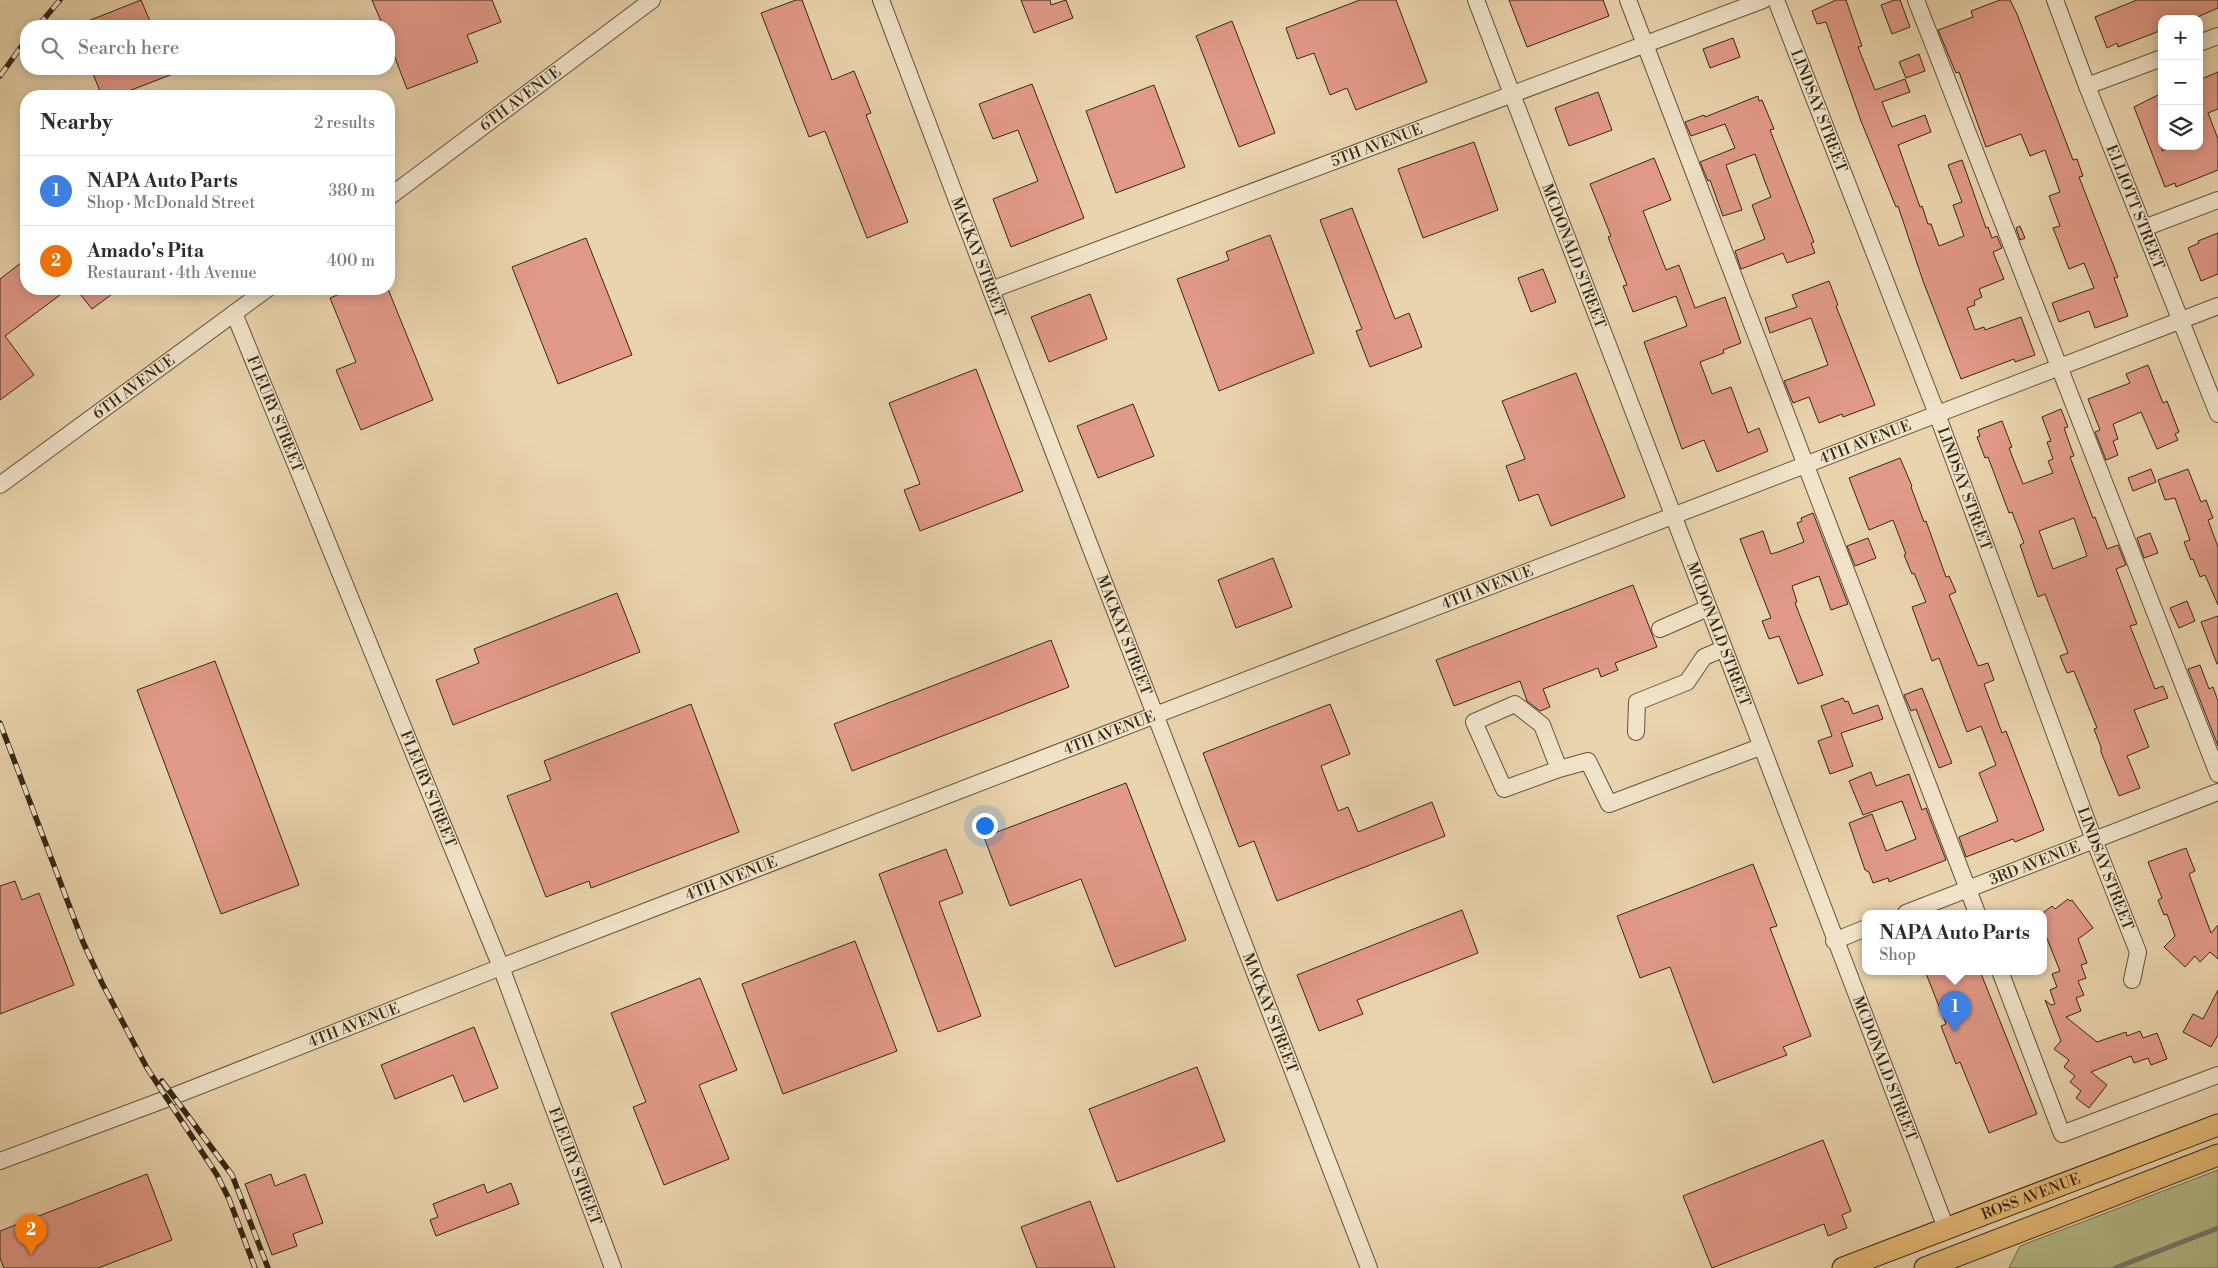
<!DOCTYPE html>
<html lang="en">
<head>
<meta charset="utf-8">
<style>
  :root { --surface:#fff; --page:#f7f7f7; --text:#2b2b33; --muted:#7c7c81; --line:#e1e1e2; --accent:#b45309 }
  body { margin:0; font-family:"Libre Bodoni",serif; background:var(--page); color:var(--text) }
  .controls { position:absolute; right:15px; top:15px; display:grid; overflow:hidden; border-radius:10px; box-shadow:0 2px 12px #0003 }
  .controls button { width:45px; height:45px; display:grid; place-items:center; padding:0; border:0; border-bottom:1px solid var(--line); background:var(--surface); color:var(--text); font:25px sans-serif }
  .you { position:absolute; left:984px; top:825px; width:18px; height:18px; margin:-12px; border:4px solid #fff; border-radius:50%; background:#1a73e8; box-shadow:0 0 0 8px #1a73e833 }
  .badge { display:grid; place-items:center; width:32px; height:32px; border-radius:50%; background:var(--accent); color:#fff; font-size:16px; font-weight:700 }
  .pin { position:absolute; translate:-50% -41px; filter:drop-shadow(0 1px 2px #0008) }
  .pin::after { content:''; position:absolute; top:26px; width:18px; height:15px; background:inherit; clip-path:polygon(0 0,100% 0,50% 100%) }
  .popup { position:absolute; left:1862px; top:910px; width:185px; height:65px; box-sizing:border-box; display:grid; place-content:center; border-radius:10px; background:var(--surface); filter:drop-shadow(0 1px 4px #0005); font-size:16px; white-space:nowrap; color:var(--muted) }
  .popup b { font-size:19px; color:var(--text) }
  .popup::after { content:''; position:absolute; left:50%; top:100%; margin-left:-10px; border:10px solid transparent; border-top-color:var(--surface) }
  .list { margin:0; padding:0; list-style:none }
  h2 { display:flex; justify-content:space-between; align-items:center; height:65px; margin:0; padding:0 20px; font-size:21px }
  h2 small { font-size:16px; font-weight:400; color:var(--muted) }
  .list li { display:grid; grid-template-columns:32px 1fr auto; gap:15px; align-items:center; box-sizing:border-box; height:70px; padding:0 20px; border-top:1px solid var(--line) }
  .list b { display:block; font-size:19px; white-space:nowrap }
  .list p { margin:0; font-size:16px; white-space:nowrap; color:var(--muted) }
  .list em { font-size:16px; font-style:normal; color:var(--muted) }
  .icon { flex:none; width:28px; height:28px; fill:none; stroke:currentColor; stroke-width:2; stroke-linecap:round; stroke-linejoin:round }
  .map { position:relative; flex:none; width:2218px; height:1268px; overflow:hidden }
  .search { position:absolute; background:var(--surface); box-shadow:0 2px 12px #0003; left:20px; top:20px; width:375px; height:55px; display:flex; align-items:center; gap:12px; box-sizing:border-box; padding:0 18px; border-radius:20px; color:var(--muted); font-size:19px }
  .panel { position:absolute; background:var(--surface); box-shadow:0 2px 12px #0003; left:20px; top:90px; width:375px; height:205px; border-radius:20px }
  .map>svg:first-child { display:block }
</style>
</head>
<body>
<div class="map">
<svg width="2218" height="1268" viewBox="0 0 2218 1268">
  <rect width="100%" height="100%" fill="#ead4ad"/>
  <filter id="stains"><feTurbulence type="fractalNoise" baseFrequency=".004" numOctaves="4"/><feColorMatrix values="0 0 0 0 .2 0 0 0 0 .09 0 0 0 0 .02 0 0 0 .5 -.17"/></filter>
  <radialGradient id="worn" r=".72"><stop offset=".6" stop-color="#630" stop-opacity="0"/><stop offset="1" stop-color="#630" stop-opacity=".3"/></radialGradient>
  <path fill="#b5bd8b" stroke="#747250" d="M2218,1170V1268H2009L2020,1246Z"/>
  <g fill="none" stroke-linecap="round" stroke-linejoin="round">
    <path stroke="#707e71" stroke-width="5" d="M2115,1268L2218,1228"/>
  </g>
  <path fill="#e29a88" stroke="#342816" fill-rule="evenodd" d="M141,0L152,26H78V25Z
    M372,0H492L501,22L467,35L478,62L407,89L389,42V26H383Z
    M796,0H802L832,80L854,71L871,113L866,115L908,222L867,238L825,131L809,137L761,13Z
    M1021,0H1050L1051,5L1066,0L1073,18L1034,33Z
    M1360,0H1396L1427,82L1356,110L1347,88L1330,95L1314,53L1297,59L1286,28Z
    M1509,0H1603L1609,16L1527,47Z
    M1836,0H1846L1862,46L1858,47L1875,90L1905,79L1910,92L1882,102L1892,127L1925,115L1931,132L1898,145L1920,207L1922,206L1928,224H1931L1939,246L1964,236L1953,205L1962,202L1948,165L1962,160L1986,228L1988,227L1992,238L1997,236L2002,248L1993,252L2004,279L1979,289L1982,297L1974,301L1975,305L1967,308L1975,330L1984,327L1985,330L2021,317L2035,355L2015,362L2014,359L1961,379L1923,281L1898,206L1896,207L1861,121L1826,22L1817,24L1812,11Z
    M1895,0H1900L1910,27L1892,34L1881,5Z
    M2000,0H2010L2017,14L2073,160L2077,159L2083,176L2079,177L2118,277L2114,278L2128,316L2095,328L2089,311L2059,322L2052,303L2094,288L2084,263L2069,269L2053,228L2060,226L2049,196L2060,192L2045,150L2030,156L2021,134L1986,147L1959,72L1956,73L1938,30L1973,17L1971,11Z
    M2137,0H2218V8L2193,19H2162V30L2118,47L2117,43L2107,48L2095,17Z
    M1232,21L1275,133L1239,147L1196,36Z
    M1733,38L1740,57L1710,68L1703,49Z
    M1919,54L1925,71L1906,78L1899,62Z
    M91,69H183V70L116,96H102Z
    M2218,72V109L2208,113L2218,139V170L2176,187L2175,183L2165,187L2134,107L2162,93V151L2174,146H2199V80Z
    M1032,84L1084,218L1011,247L993,199L1038,181L1018,130L993,139L979,104Z
    M1154,85L1185,167L1116,193L1086,111Z
    M1598,92L1612,130L1569,146L1555,108Z
    M1758,96L1759,101L1762,100L1774,129L1770,130L1814,242L1811,243L1815,253L1787,263L1783,253L1741,269L1735,251L1765,239L1752,205L1771,197L1765,182L1755,154L1726,165L1742,210L1723,216L1710,180L1708,181L1700,162L1735,148L1725,124L1691,136L1685,122L1704,115L1705,117Z
    M1474,142L1498,210L1423,238L1398,169Z
    M1654,158L1671,200L1643,211L1666,270L1679,265L1695,308L1725,297L1741,343L1723,350L1724,353L1700,362L1712,394L1731,387L1748,433L1759,428L1768,451L1717,472L1704,440L1682,449L1644,342L1687,326L1676,296L1633,312L1623,286L1627,285L1608,237L1611,236L1590,184Z
    M1352,208L1395,319L1409,313L1422,347L1370,367L1356,331L1362,329L1320,220Z
    M2020,226L2025,238L2020,240L2016,228Z
    M2218,233V274L2201,281L2188,248L2199,243L2198,241Z
    M1270,235L1314,353L1219,391L1177,279L1229,260L1226,252Z
    M586,238L632,355L558,384L512,267Z
    M26,259V289H68L5,336L34,375L0,400V279Z
    M1543,269L1556,302L1531,312L1518,278Z
    M1829,281L1838,305L1836,306L1875,405L1843,417L1842,414L1819,423L1809,397L1793,403L1784,381L1828,365L1811,318L1770,333L1765,318L1797,307L1792,295Z
    M76,289H119L92,309Z
    M352,289H388L433,400L361,430L336,370L356,362L330,298Z
    M1090,294L1107,339L1049,362L1031,317Z
    M2148,365L2163,403L2167,401L2179,432L2175,434L2178,440L2157,449L2141,412L2113,424L2118,439L2113,441L2118,455L2106,460L2095,432L2100,430L2088,399L2130,383L2126,374Z
    M976,369L1023,491L920,531L904,490L920,484L889,403Z
    M1576,373L1625,497L1551,526L1538,494L1519,501L1506,466L1525,459L1502,401Z
    M1133,404L1154,456L1098,478L1077,426Z
    M2061,409L2068,427L2064,428L2074,456L2070,457L2093,518L2095,517L2107,549L2118,545L2126,565L2116,569L2137,624L2130,626L2155,689L2163,686L2168,698L2134,710L2149,747L2127,756L2140,788L2119,796L2101,752V747L2094,729L2097,728L2074,671L2067,673L2060,656L2068,653L2045,594L2038,597L2020,545L2024,543L2012,512L2009,513L1988,457L1985,458L1977,437L1980,436L1978,430L2002,421L2012,447L2009,448L2023,484L2053,473L2048,461L2053,459L2047,442L2051,441L2042,417ZM2074,518L2087,556L2053,569L2039,531Z
    M1900,458L1912,486L1911,487L1924,522L1926,521L1946,577L1949,576L1956,592L1949,595L1978,666L1988,663L1994,680L1984,684L2002,733L2006,731L2044,830L2015,842L2013,839L1966,857L1959,837L1998,821L1979,773L1996,765L1981,726L1967,732L1939,658L1932,661L1912,607L1926,602L1914,573L1912,574L1904,555L1906,554L1893,520L1869,530L1849,478Z
    M2151,469L2156,482L2133,491L2128,478Z
    M2188,469L2201,502L2206,500L2213,518L2208,520L2218,547V605L2205,575L2200,577L2193,559L2191,560L2184,542L2190,540L2175,498L2165,500L2158,480Z
    M1813,513L1848,604L1831,610L1819,576L1792,586L1797,602L1795,603L1823,675L1798,684L1779,636L1769,639L1762,621L1771,618L1740,539L1763,531L1771,554L1778,552L1804,542L1797,523L1802,521L1801,518Z
    M2150,533L2158,553L2144,558L2137,538Z
    M1868,538L1876,558L1855,566L1847,546Z
    M1273,558L1292,607L1236,628L1218,580Z
    M1633,585L1657,647L1615,663L1618,670L1601,677L1598,668L1543,689L1550,707L1540,711L1527,701L1520,681L1454,706L1436,660Z
    M617,593L640,652L453,725L436,680L479,663L474,649Z
    M2187,601L2195,621L2179,628L2170,608Z
    M2218,616V664H2217L2201,622Z
    M1051,640L1069,687L852,771L834,724Z
    M215,661L299,885L221,914L137,690Z
    M2200,665L2209,689L2213,687L2218,701V746L2188,669Z
    M1922,688L1952,763L1939,768L1916,709L1911,711L1904,695Z
    M1843,698L1845,702L1848,701L1853,714L1878,705L1883,719L1841,733L1853,766L1830,774L1818,741L1832,736L1821,706Z
    M691,704L739,832L591,888L589,881L546,897L507,796L551,780L544,761Z
    M1330,704L1350,754L1321,766L1338,811L1348,807L1358,832L1432,802L1445,836L1277,901L1254,841L1239,847L1203,753Z
    M1871,772L1876,786L1909,774L1922,810L1926,808L1946,860L1889,882L1888,878L1873,883L1869,872L1865,870L1849,823L1872,814L1886,851L1916,839L1902,801L1863,815L1849,781Z
    M1126,783L1186,940L1115,967L1081,879L1010,906L984,837Z
    M2186,848L2195,871L2189,874L2211,933L2218,925V959L2210,952L2200,962L2195,956L2185,967L2164,947L2175,936L2167,914L2164,915L2158,900L2162,898L2148,862Z
    M946,849L963,893L939,902L981,1016L938,1032L879,874Z
    M1753,864L1777,926L1770,928L1811,1036L1783,1047L1787,1055L1713,1083L1670,967L1640,978L1617,916Z
    M15,881L22,900L39,893L74,985L0,1014V886Z
    M2068,899L2070,901L2072,900L2093,928L2078,939L2087,963L2081,965L2086,978L2078,981L2084,995L2076,998L2081,1011L2066,1017L2097,1042L2126,1032L2127,1036L2140,1031L2143,1038L2157,1033L2167,1059L2151,1065L2148,1058L2134,1063L2131,1056L2091,1072L2107,1085L2089,1108L2076,1098L2081,1091L2070,1082L2075,1076L2064,1067L2069,1060L2054,1049L2061,1041L2045,1000L2051,1005L2055,1004L2050,990L2057,987L2052,974L2060,971L2044,931V912L2052,906L2055,909Z
    M1462,910L1478,953L1357,1000L1363,1014L1319,1031L1297,975Z
    M855,941L897,1051L783,1094L742,984Z
    M1925,971H1980L2037,1114L1989,1133L1960,1062L1956,1064L1941,1026L1946,1024Z
    M700,978L737,1070L699,1085L729,1159L664,1185L633,1107L646,1102L611,1013Z
    M2218,990V1035L2211,1047L2183,1032L2193,1014L2203,1019Z
    M474,1027L498,1088L464,1102L453,1075L395,1099L381,1065Z
    M1197,1067L1225,1141L1117,1182L1089,1109Z
    M1823,1140L1851,1211L1842,1215L1847,1228L1828,1236L1824,1224L1712,1268L1683,1196Z
    M147,1174L172,1240L98,1268H4L0,1258V1231Z
    M271,1174L275,1186L305,1174L323,1223L293,1234L297,1246L272,1255L245,1184Z
    M511,1183L519,1204L436,1236L430,1220L438,1217L433,1204L484,1184L487,1193Z
    M1090,1201L1115,1268H1037L1021,1227Z"/>
  <g fill="none" stroke-linecap="round" stroke-linejoin="round">
    <defs>
      <g id="minor">
        <path id="s1" d="M881,0L991,290L1369,1268"/>
        <path id="s2" d="M1476,0L1946,1228"/>
        <path d="M1628,0L1977,913"/>
        <path id="s3" d="M1776,0L1937,414L2094,840L2138,952L2132,980"/>
        <path d="M1916,0L2218,774"/>
        <path id="s4" d="M2055,0L2087,86L2218,414"/>
        <path d="M2199,43L2218,36"/>
        <path d="M2087,86L2162,58"/>
        <path id="s5" d="M389,197L652,0"/>
        <path d="M2144,228L2218,200"/>
        <path id="s6" d="M991,290L1763,0"/>
        <path id="s7" d="M234,313L501,967L613,1268"/>
        <path id="s8" d="M0,485L267,289"/>
        <path d="M1660,629L1708,608"/>
        <path d="M1636,732L1637,702L1687,682L1704,657L1723,649"/>
        <path d="M1559,769L1542,725L1515,704L1474,722L1504,789L1559,769L1588,761L1609,804L1760,747"/>
        <path id="s9" d="M1906,913L2218,792"/>
        <path d="M1834,941L1866,928"/>
        <path d="M2000,971L2062,1134L2218,1075"/>
        <path id="s10" d="M0,1161L166,1099L501,967L2218,306"/>
      </g>
      <g id="major">
        <path id="s11" d="M1843,1268L2218,1125"/>
        <path d="M1925,1268L2218,1155"/>
      </g>
    </defs>
    <use href="#minor" stroke="#62533c" stroke-width="18"/>
    <use href="#major" stroke="#342816" stroke-width="23"/>
    <use href="#minor" stroke="#f1e3ca" stroke-width="16"/>
    <use href="#major" stroke="#e5ba76" stroke-width="21"/>
    <defs>
      <path id="rail" d="M38,26L60,0
        M0,76L26,40
        M0,723L83,942L102,983L147,1068L217,1175L229,1199L255,1268
        M162,1081L232,1175L268,1268"/>
    </defs>
    <use href="#rail" stroke="#342816" stroke-width="5.5"/>
    <use href="#rail" stroke="#f1e3ca" stroke-width="4" stroke-dasharray="11" stroke-linecap="butt"/>
  </g>
  <g text-anchor="middle" dominant-baseline="central" stroke-width="5" stroke-linejoin="round" paint-order="stroke">
    <g font-size="15" fill="#342816" stroke="#f1e3ca">
      <text stroke="none"><textPath href="#s5" startOffset="164">6TH AVENUE</textPath></text>
      <text stroke="none"><textPath href="#s3" startOffset="119">LINDSAY STREET</textPath></text>
      <text stroke="none"><textPath href="#s6" startOffset="412">5TH AVENUE</textPath></text>
      <text stroke="none"><textPath href="#s4" startOffset="222">ELLIOTT STREET</textPath></text>
      <text stroke="none"><textPath href="#s1" startOffset="275">MACKAY STREET</textPath></text>
      <text stroke="none"><textPath href="#s2" startOffset="274">MCDONALD STREET</textPath></text>
      <text stroke="none"><textPath href="#s8" startOffset="166">6TH AVENUE</textPath></text>
      <text stroke="none"><textPath href="#s7" startOffset="109">FLEURY STREET</textPath></text>
      <text stroke="none"><textPath href="#s10" startOffset="1999">4TH AVENUE</textPath></text>
      <text stroke="none"><textPath href="#s3" startOffset="524">LINDSAY STREET</textPath></text>
      <text stroke="none"><textPath href="#s10" startOffset="1594">4TH AVENUE</textPath></text>
      <text stroke="none"><textPath href="#s1" startOffset="680">MACKAY STREET</textPath></text>
      <text stroke="none"><textPath href="#s2" startOffset="679">MCDONALD STREET</textPath></text>
      <text stroke="none"><textPath href="#s10" startOffset="1189">4TH AVENUE</textPath></text>
      <text stroke="none"><textPath href="#s7" startOffset="514">FLEURY STREET</textPath></text>
      <text stroke="none"><textPath href="#s9" startOffset="138">3RD AVENUE</textPath></text>
      <text stroke="none"><textPath href="#s3" startOffset="929">LINDSAY STREET</textPath></text>
      <text stroke="none"><textPath href="#s10" startOffset="784">4TH AVENUE</textPath></text>
      <text stroke="none"><textPath href="#s1" startOffset="1085">MACKAY STREET</textPath></text>
      <text stroke="none"><textPath href="#s10" startOffset="379">4TH AVENUE</textPath></text>
      <text stroke="none"><textPath href="#s2" startOffset="1144">MCDONALD STREET</textPath></text>
      <text stroke="none"><textPath href="#s7" startOffset="919">FLEURY STREET</textPath></text>
      <text stroke="none"><textPath href="#s11" startOffset="201">ROSS AVENUE</textPath></text>
    </g>
  </g>
  <rect width="100%" height="100%" filter="url(#stains)"/>
  <rect width="100%" height="100%" fill="url(#worn)"/>
</svg>
<div class="controls">
<button>+</button>
<button>−</button>
<button><svg class="icon" aria-label="layers" viewBox="0 0 24 24"><path d="M12 4l9 5-9 5-9-5zM3 14l9 5 9-5"/></svg></button>
</div>
<div class="you"></div>
<div class="pin badge" style="left:1955px;top:1032px;background:#3f7fe0">1</div>
<div class="popup"><b>NAPA Auto Parts</b>Shop</div>
<div class="pin badge" style="left:31px;top:1255px;background:#e8710a">2</div>
<div class="search"><svg class="icon" aria-label="search" viewBox="0 0 24 24"><circle cx="10" cy="10" r="6"/><path d="M15 15l6 6"/></svg>Search here</div>
<section class="panel">
<h2>Nearby<small>2 results</small></h2>
<ul class="list">
<li><span class="badge" style="background:#3f7fe0">1</span><div><b>NAPA Auto Parts</b><p>Shop · McDonald Street</p></div><em>380 m</em></li>
<li><span class="badge" style="background:#e8710a">2</span><div><b>Amado's Pita</b><p>Restaurant · 4th Avenue</p></div><em>400 m</em></li>
</ul>
</section>
</div>
</body>
</html>
